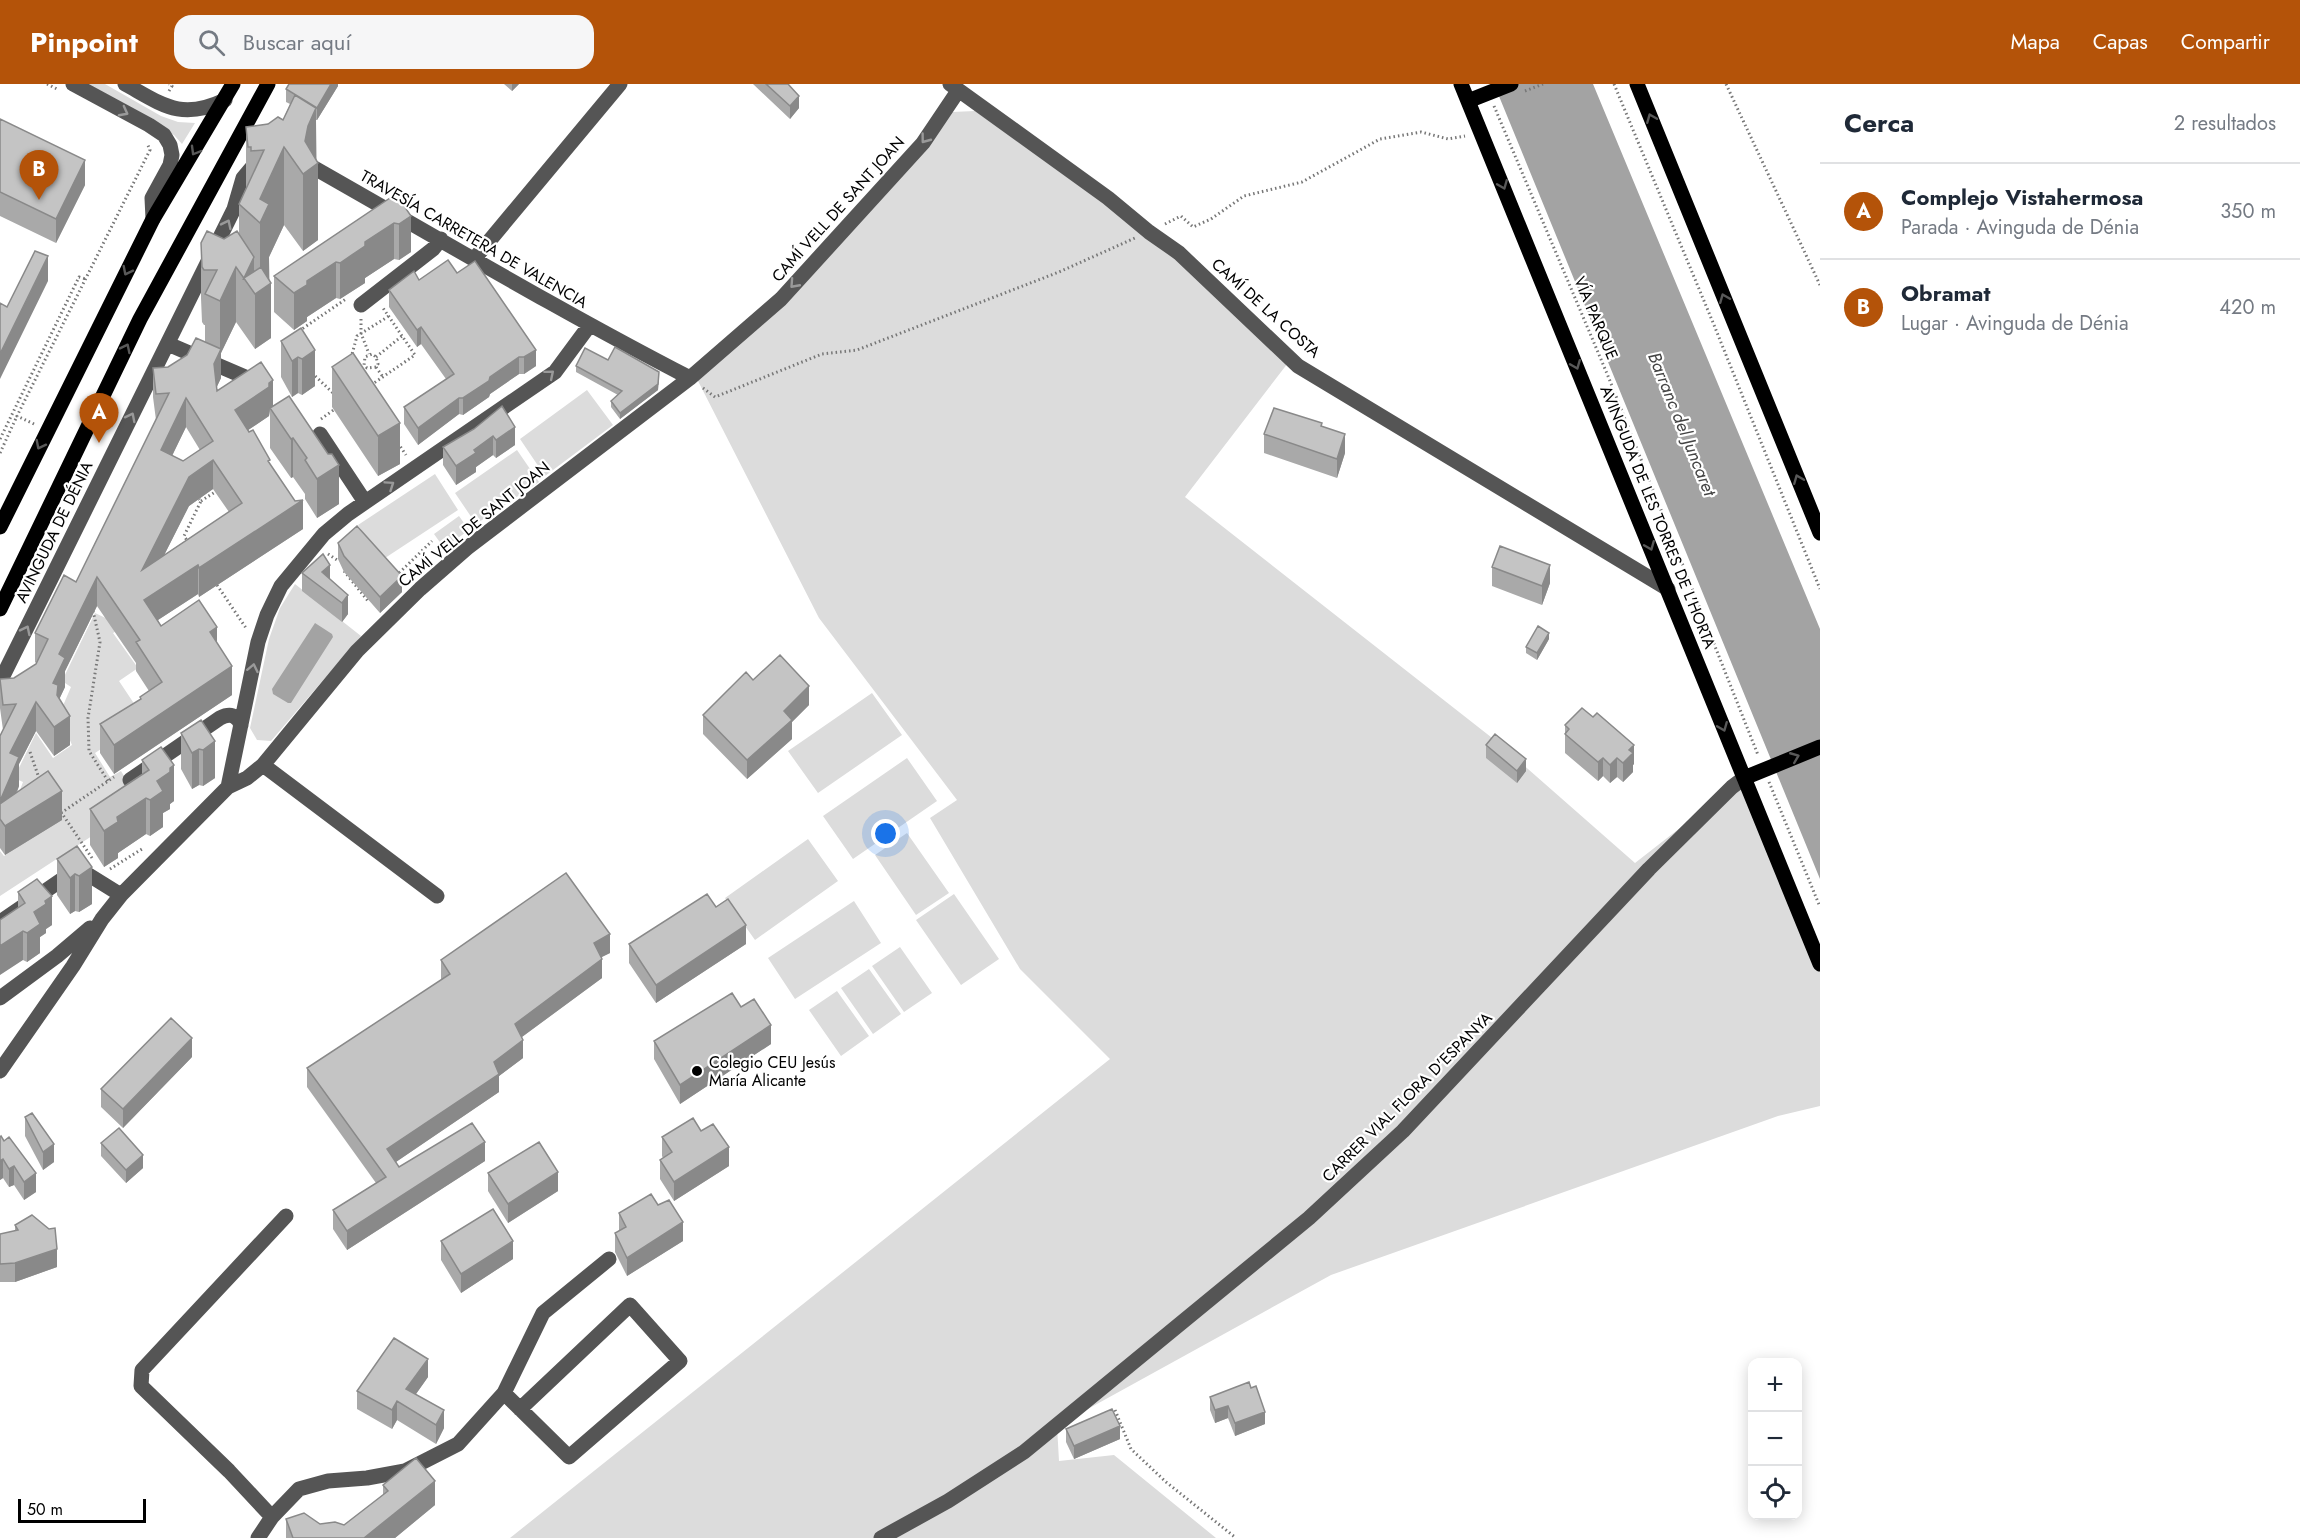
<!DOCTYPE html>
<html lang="es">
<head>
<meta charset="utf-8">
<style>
  :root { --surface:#fff; --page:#f6f6f7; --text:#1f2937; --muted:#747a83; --line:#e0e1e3; --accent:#b45309 }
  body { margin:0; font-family:Jost,sans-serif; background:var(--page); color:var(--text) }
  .controls { position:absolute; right:18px; bottom:18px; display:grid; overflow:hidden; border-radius:12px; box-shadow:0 3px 15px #0003 }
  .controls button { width:54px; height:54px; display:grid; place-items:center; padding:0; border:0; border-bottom:2px solid var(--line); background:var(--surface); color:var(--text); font:30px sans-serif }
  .scale { position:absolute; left:18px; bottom:15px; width:128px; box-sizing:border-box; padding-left:6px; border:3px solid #000; border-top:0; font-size:16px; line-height:21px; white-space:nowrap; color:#000; -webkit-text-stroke:4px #fff; paint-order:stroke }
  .you { position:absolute; left:886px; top:750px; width:21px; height:21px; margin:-15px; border:4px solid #fff; border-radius:50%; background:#1a73e8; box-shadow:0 0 0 9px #1a73e833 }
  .badge { display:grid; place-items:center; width:39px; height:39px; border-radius:50%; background:var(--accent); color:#fff; font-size:20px; font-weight:700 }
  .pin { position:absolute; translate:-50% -50px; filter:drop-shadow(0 2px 3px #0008) }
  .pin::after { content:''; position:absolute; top:32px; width:21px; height:18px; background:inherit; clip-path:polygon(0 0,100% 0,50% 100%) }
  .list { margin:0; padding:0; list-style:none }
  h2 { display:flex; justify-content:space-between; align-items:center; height:78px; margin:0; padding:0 24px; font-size:26px }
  h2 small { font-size:20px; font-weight:400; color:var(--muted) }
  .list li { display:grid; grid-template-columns:39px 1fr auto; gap:18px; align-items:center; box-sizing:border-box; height:96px; padding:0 24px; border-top:2px solid var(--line) }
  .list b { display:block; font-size:22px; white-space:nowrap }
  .list p { margin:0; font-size:20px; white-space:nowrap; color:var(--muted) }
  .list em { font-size:20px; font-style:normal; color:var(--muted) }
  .icon { flex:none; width:33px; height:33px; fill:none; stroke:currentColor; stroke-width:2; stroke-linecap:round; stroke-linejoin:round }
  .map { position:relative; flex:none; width:1820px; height:1454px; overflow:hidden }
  header { display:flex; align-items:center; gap:36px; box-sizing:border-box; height:84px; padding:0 30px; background:var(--accent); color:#fff }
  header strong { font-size:28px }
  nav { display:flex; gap:33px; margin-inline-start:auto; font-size:21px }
  .search { width:420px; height:54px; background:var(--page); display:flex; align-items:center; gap:15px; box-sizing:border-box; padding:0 21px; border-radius:18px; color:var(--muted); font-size:22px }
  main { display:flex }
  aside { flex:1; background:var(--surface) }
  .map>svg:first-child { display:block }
</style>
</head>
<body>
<header>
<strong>Pinpoint</strong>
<div class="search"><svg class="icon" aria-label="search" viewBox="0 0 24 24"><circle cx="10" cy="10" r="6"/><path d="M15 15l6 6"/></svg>Buscar aquí</div>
<nav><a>Mapa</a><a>Capas</a><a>Compartir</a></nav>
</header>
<main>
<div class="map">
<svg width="1820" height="1454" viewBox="0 0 1820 1454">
  <rect width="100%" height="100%" fill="#fff"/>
  <path fill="#dcdcdc" d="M85,0H105L161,32L178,38L195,39L182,60L174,51Z
    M975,27L1149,148L1291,275L1185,413L1496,657L1635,779L1744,694L1820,880V1022L1778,1032L1331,1191L1057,1342L1059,1377L1114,1371L1216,1454H510L1110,975L1020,885L930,734L957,716L819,534L697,295L952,28Z
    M587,306L613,341L545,392L520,355Z
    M517,366L539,398L476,440L455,409Z
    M435,390L458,426L382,476L358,441Z
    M459,432L469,446L444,464L434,450Z
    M295,500L361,552L271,657L257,656L250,644L269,555L280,524Z
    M95,529L112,537L118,546L113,549L138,584L119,597L145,636L95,669L110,693L121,687L141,720L0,812V767L4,772L23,759L11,730L23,698L14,694L36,649L53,674L72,661L59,631L71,603L62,597Z
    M872,609L902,651L818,709L788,667Z
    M907,674L937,717L853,775L823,732Z
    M907,749L949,809L916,831L875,771Z
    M808,755L838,797L755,856L725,814Z
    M954,810L999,875L961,901L916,836Z
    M854,817L881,859L795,915L768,874Z
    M900,863L932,909L904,928L872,882Z
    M869,885L901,930L873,950L841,904Z
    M837,907L869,952L841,972L809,926Z"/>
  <path fill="#a3a3a3" d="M1494,0H1593L1820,545V795Z
    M315,539L332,550L333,553L291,619H288L273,610L272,605Z"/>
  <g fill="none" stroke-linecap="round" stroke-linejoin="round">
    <path stroke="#777" stroke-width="3" stroke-dasharray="1.5 3" stroke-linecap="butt" d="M47,0L59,6
      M1614,0L1714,241L1820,505
      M1726,0L1820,201
      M169,7L172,2L169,0
      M1525,7L1543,0
      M1494,22L1608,292L1758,671
      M1165,140L1181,132L1193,143L1211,135L1244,112L1302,98L1380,55L1421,48L1448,55L1465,52
      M361,235V249L369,270
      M299,247L346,215
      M376,273L402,252
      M351,274L357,252L389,232
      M376,283L367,284L364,281L365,273L372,270L376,273L378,280L376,283L383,293
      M312,289L333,309
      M371,301L415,271L383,224
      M703,304L715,313L822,270L857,266L1059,188L1135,154
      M321,335L335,325
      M34,340L17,332L150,66L147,59
      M0,355L79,193L86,195
      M398,359L406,371
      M0,369L17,332
      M201,417L215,408
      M189,459L184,452L201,417L199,415
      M328,470L337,476
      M344,487L368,517L371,514
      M396,492L432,457
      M217,501L246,544
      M93,527L100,558L88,634L89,667L108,697
      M30,668L40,697
      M1769,698L1820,823
      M61,728L92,774
      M61,729L114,693
      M110,785L142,765
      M1111,1328L1115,1326L1131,1365L1166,1398L1236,1454"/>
    <path stroke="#555" stroke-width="15" d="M73,0L149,41L164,51L170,61L172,71L170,81L152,114L153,135
      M125,0C163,21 181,37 225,16
      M950,0L1108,114L1149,148L1179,169L1298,282L1668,505
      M302,77C431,150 558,226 690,294
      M475,174L620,0
      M361,221L433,165L441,155
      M168,260L245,293
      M320,350L365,418
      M0,598L234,125L243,94L259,75
      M263,681L437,812
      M130,696L220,634C230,629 237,631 241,641
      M228,703L258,558L267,531L281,502L324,450L348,430L555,288L589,242
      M0,838L73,788H84L121,811
      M0,914L57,872L90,844
      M0,987L73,882L102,835L121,811L228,703L247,694L263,681L357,567L420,505L467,464L690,294L781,215L923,59L958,7
      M504,1309L569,1373L680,1277L630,1221L520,1325
      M272,1433L229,1387L141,1302L142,1286L286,1132
      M258,1454L272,1433L299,1405L328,1397L367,1394L405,1387L458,1360L504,1309L543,1229L609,1175
      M881,1454L948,1417L1024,1368L1309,1134L1403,1047L1649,785L1732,703L1744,694"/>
    <path stroke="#000" stroke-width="15" d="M1461,0L1820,880
      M1637,0L1820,449
      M1468,17L1511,0
      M0,443L153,135L233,0
      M0,525L140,235L268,0
      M1744,694L1820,663"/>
  </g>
  <path fill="#a9a9a9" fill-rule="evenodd" d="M338,0V2L317,36H316L318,156L303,167L284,141L269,173L271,254L255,265L236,238L221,269V294L216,304L217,307L273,322L339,420L317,434L305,415V410L293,393L291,394L270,364V327L269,332L248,346L270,380L303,445L199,513L198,510L158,536L161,542L217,559L232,611L114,690L100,669V640L140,616V613L149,607L136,587V579L97,522L65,587V603L59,615L70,661L54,672L36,647L19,680V702L17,709L62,736L5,771L0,764V652L3,646L0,624V595L14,594L36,580V579L35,578V549L76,498L156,336L153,313V284L168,283L187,271L205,257V241H204L202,238L201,214V159L224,155L239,150V120L246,104V43L268,40L283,36L290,20L286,18V5ZM186,343L200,366L183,377L172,371ZM213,405L229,428L164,471L189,422Z
    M504,0H519L512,7Z
    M753,0H788L799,24L790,35Z
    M0,35L85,101L56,159L0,132Z
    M396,110L411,168L399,176L394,175L365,194V199L340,215L336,214L307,233V237L294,246L274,228V192Z
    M457,189L536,282L524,290H519L490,310L489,313L463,331L459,330L418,361L404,340V323L446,295L421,260L417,263L389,223V206L419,196Z
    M301,244L315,302L302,311L298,309L292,313L281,293V257Z
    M608,276L659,295L658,306L620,335L611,323V317L618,311L576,288V282Z
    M332,283L400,380L378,392L332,323Z
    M1322,342L1345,369L1337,394L1264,369V350Z
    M474,345L515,361L496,374L493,371L476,383V388L456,401L443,381V363Z
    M338,459L402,508L380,529L344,488L338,475Z
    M1492,483L1550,499L1542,521L1492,502Z
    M302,489L330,495L348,530L342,538L302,507Z
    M1549,555L1537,576L1526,569V563Z
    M753,596L809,621L792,638V655L747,695L703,650V631Z
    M201,636L215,694L203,702L199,701L192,705L181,685V649Z
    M1565,641L1634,680L1633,681V688L1623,698L1617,693L1610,699L1603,692L1598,697L1565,669Z
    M1486,661L1526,687L1517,699L1486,674Z
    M142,676L174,717L170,720V725L163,729V743L150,752L146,750L118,769V774L104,783L90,761V725L142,690Z
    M57,775L92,783V820L79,828L75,827L70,830L57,811Z
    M18,808L52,841L46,845V849L40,853V869L27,878L23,876L18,824Z
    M716,823L746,860L656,919L629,879V860Z
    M610,869L601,873L602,894L522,953L523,974L499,992V1008L396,1078L399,1083L485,1077L347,1166L333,1145V1126L376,1099L307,1003V984L441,896V876Z
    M741,923L771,960L680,1020L654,975V957Z
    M192,973L123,1044L101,1023V1005Z
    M25,1033L54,1078L43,1086L25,1052Z
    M701,1047L729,1082L674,1117L660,1095V1076L663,1074L662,1072V1053Z
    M4,1057L36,1108L24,1116L14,1101L9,1103L3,1094L0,1096Z
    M101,1059L143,1084L126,1099L101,1072Z
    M488,1089L558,1107L508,1139L488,1107Z
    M619,1129L683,1157L627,1192L615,1168V1149L619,1147Z
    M15,1141L57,1183L15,1198H0V1150L15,1147Z
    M441,1157L513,1175L461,1209L441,1176Z
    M428,1293L416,1310L444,1344L436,1360L397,1336L392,1345L357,1325V1307Z
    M1210,1313L1265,1340L1235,1352L1228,1334L1215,1339L1210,1326Z
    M1066,1345L1120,1355L1074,1375L1066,1358Z
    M383,1401L435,1421L395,1454H286V1435L320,1440L344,1441L383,1411Z"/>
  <path fill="#898989" d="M331,0H338V2L317,36V24Z
    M512,0H519L512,7Z
    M799,12V24L790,35V22Z
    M316,24V80L318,79V156L303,167V90L305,57L308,42Z
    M284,63V141L269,173V197L271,199V254L255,265V210L260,206V115Z
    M85,76V101L56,159V135Z
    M411,132V168L399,176V140Z
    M394,139V175L365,194V199L340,215V179L365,158Z
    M48,172V197L0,295V270Z
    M254,173V209L244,194Z
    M336,178V214L307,233V237L294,246V209L307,197Z
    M236,183V238L221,269V294L214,309V280L220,268V217Z
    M421,243V260L417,263V246Z
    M315,266V302L302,311V275Z
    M536,266V282L524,290V273Z
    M298,273V309L292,313V277Z
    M519,273V290L490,310L489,313L463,331V314L490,293Z
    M659,288L658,306L620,335V329Z
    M273,296V325L270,324L269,332L235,355V326Z
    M186,314V343L161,395V366Z
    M459,314V330L418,361V344Z
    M400,339V380L378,392V352Z
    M515,343V361L496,374V356Z
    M1345,350V369L1337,394V375Z
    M493,352V371L476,383V388L456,401V382L474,366Z
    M293,354V393L291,394V355Z
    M213,376V405L189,422L142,515V486L189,393Z
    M339,381V420L317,434V395Z
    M303,416V445L199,513V484Z
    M198,481V510L144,545V516Z
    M330,481V500L322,488Z
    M1550,481V499L1542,521V502Z
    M402,492V508L380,529V513Z
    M97,493V522L65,587V603L58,618L53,599L59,570Z
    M348,511V530L342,538V519Z
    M217,543V572L210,548Z
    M1549,549V555L1537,576V569Z
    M232,582V611L114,690V661Z
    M809,602V621L792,638V655L747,695V676L784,627Z
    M36,618V647L19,680V702L3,739L0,735V717L10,669Z
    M70,632V661L54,672V643Z
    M215,657V694L203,702V666Z
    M1634,661V680L1633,681V688L1623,698V679L1629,666Z
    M199,665V701L192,705V669Z
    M1603,674V692L1598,697V678Z
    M1617,674V693L1610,699V681Z
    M1526,675V687L1517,699V687Z
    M174,681V717L170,720V725L163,729V743L150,752V716L157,697L170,684Z
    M62,707V736L5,771V742Z
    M146,714V750L118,769V774L104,783V747L117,733Z
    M92,783V820L79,828V792Z
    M75,790V827L70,830V794Z
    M52,812V841L46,845V849L40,853V869L27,878V849L34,828L45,817Z
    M746,841V860L656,919V901Z
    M23,847V876L0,891V862Z
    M610,850V869L594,877V859Z
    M602,875V894L515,958V940Z
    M771,941V960L680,1020V1001Z
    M192,954V973L123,1044V1025Z
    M523,956V974L499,992V1008L387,1084V1065L494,978Z
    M485,1058V1077L347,1166V1147Z
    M54,1060V1078L43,1086V1068Z
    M729,1063V1082L674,1117V1098Z
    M143,1071V1084L126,1099V1086Z
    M3,1075V1094L0,1096V1077Z
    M14,1082V1101L9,1103V1085Z
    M558,1088V1107L508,1139V1120Z
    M36,1089V1108L24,1116V1098Z
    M683,1138V1157L627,1192V1174Z
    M513,1157V1175L461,1209V1190Z
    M57,1165V1183L15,1198V1179Z
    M428,1275V1293L406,1324V1305Z
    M397,1317V1336L392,1345V1326Z
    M1228,1322V1334L1215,1339V1326Z
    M444,1326V1344L436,1360V1341Z
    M1265,1328V1340L1235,1352V1339Z
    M1120,1342V1355L1074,1375V1362Z
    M435,1397V1421L395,1454H364Z"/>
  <path fill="#c4c4c4" stroke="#898989" stroke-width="1.5" fill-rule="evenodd" d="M289,0H331L317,24L286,5Z
    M766,0H788L799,12L790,22Z
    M295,11L316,24L308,42L305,57L318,79L303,90L284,63L260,115L269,120L260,139L239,120L264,66L251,67V63H248L246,43L268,40L278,33L283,36Z
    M0,35L85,76L56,135L0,108Z
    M396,110L411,132L399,140L394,139L365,158V162L340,179L336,178L307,197V201L294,209L274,192Z
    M207,147L224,155L237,147L254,173L244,194L261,183L271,199L255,210L236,183L220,217L205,210L217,186H204L202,183L201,159Z
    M35,167L48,172L0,270V219L7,223Z
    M448,176L457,189L475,177L536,266L524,273H519L490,293L489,297L463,314H459L418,344L404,323L454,290L421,243L417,246L389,206L414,187L419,196Z
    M301,244L315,266L302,275L298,273L292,277L281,257Z
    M196,254L221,265L214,280L217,307L261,278L273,296L269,299V303L235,326L249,348L253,346L270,376L268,377L295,417L303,416L199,484L198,481L144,516L161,542L199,516L217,543L210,548L232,582L114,661L100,640L141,615L140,613L162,598L136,558L140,556L97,493L59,570L65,574L53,599L58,601L57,611L70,632L54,643L36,618L10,669L19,673L0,717V652L16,620L3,621L0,595L14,594L36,580L48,555L35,549L64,491L76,498L169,309L156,310L153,284L168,283L187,271ZM186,314L213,357L183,377L161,366ZM213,376L242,419L142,486L189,393Z
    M615,263L659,288L658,300L620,329L611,317L622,307L576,282L585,264L608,276Z
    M353,269L400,339L378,352L332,283Z
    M289,312L328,370H332L339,381L317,395L305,376L307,374L293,354L291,355L270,324Z
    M502,322L515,343L496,356L493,352L474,366L476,369L456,382L443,363L474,345Z
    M1274,324L1322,339L1321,342L1345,350L1337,375L1264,350Z
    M357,442L402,492L380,513L344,472L338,459Z
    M1500,462L1550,481L1542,502L1492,483Z
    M323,470L330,481L322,488L348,511L342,519L302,489Z
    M1538,542L1549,549L1537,569L1526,563Z
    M780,571L809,602L784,627L792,636L747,676L703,631L746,588L753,596Z
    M1582,624L1593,633L1597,629L1634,661L1629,666L1633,669L1623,679L1617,674L1610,681L1603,674L1598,678L1565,650L1569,645L1565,641Z
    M201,636L215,657L203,666L199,665L192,669L181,649Z
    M1495,650L1526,675L1517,687L1486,661Z
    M161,663L174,681L170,684V688L157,697L163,707L150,716L146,714L117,733L118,738L104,747L90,725L149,686L142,676Z
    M48,687L62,707L5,742L0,735V720Z
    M77,762L92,783L79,792L75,790L70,794L57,775Z
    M566,789L610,850L594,859L602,875L515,940L523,956L494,978L499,990L387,1065L399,1083L472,1039L485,1058L347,1147L333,1126L386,1093L307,984L450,890L441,876Z
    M37,795L52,812L45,817L46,820L34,828L40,840L27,849L23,847L0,862V836L25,819L18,808Z
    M707,810L716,823L728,815L746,841L656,901L629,860Z
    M732,909L741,923L754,915L771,941L680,1001L654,957Z
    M171,934L192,954L123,1025L101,1005Z
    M32,1029L54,1060L43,1068L25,1033Z
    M693,1034L701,1047L713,1040L729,1063L674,1098L660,1076L672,1068L662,1053Z
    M119,1044L143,1071L126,1086L101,1059Z
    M1,1052L4,1057L9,1053L36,1089L24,1098L14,1082L9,1085L3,1075L0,1077V1053Z
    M539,1058L558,1088L508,1120L488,1089Z
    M651,1110L658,1121L669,1116L683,1138L627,1174L615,1149L626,1143L619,1129Z
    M493,1125L513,1157L461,1190L441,1157Z
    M32,1131L49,1145L55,1144L57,1165L15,1179L0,1180V1150L18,1146L15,1141Z
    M394,1254L428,1275L406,1305L444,1326L436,1341L397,1317L392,1326L357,1307Z
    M1249,1298L1251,1304L1256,1302L1265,1328L1235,1339L1228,1322L1215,1326L1210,1313Z
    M1112,1325L1120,1342L1074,1362L1066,1345Z
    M416,1374L435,1397L364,1454H293L286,1435L304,1429L320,1440L335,1438L344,1441L388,1407L383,1401Z"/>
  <defs><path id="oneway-chevron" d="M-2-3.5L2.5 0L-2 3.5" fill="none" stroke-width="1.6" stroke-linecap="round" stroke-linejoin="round" transform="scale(1.5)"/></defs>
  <g stroke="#999">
    <use href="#oneway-chevron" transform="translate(124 28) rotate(28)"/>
    <use href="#oneway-chevron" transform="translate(925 55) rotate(127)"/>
    <use href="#oneway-chevron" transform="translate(227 140) rotate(-64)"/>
    <use href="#oneway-chevron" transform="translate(794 200) rotate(132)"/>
    <use href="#oneway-chevron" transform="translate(550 290) rotate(-40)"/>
    <use href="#oneway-chevron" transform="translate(131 333) rotate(-63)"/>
    <use href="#oneway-chevron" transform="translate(390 401) rotate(-34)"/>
    <use href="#oneway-chevron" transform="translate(26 546) rotate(-64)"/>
    <use href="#oneway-chevron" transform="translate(253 584) rotate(-78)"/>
  </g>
  <g stroke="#595959">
    <use href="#oneway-chevron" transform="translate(1651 34) rotate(-112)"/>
    <use href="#oneway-chevron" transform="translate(195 67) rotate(120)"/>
    <use href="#oneway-chevron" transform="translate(1503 101) rotate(68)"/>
    <use href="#oneway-chevron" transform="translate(127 187) rotate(117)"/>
    <use href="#oneway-chevron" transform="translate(1724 214) rotate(-112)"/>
    <use href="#oneway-chevron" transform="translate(126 264) rotate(-64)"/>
    <use href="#oneway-chevron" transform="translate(1576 281) rotate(68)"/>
    <use href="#oneway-chevron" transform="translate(40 361) rotate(117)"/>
    <use href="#oneway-chevron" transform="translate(1798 395) rotate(-112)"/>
    <use href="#oneway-chevron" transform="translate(1650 462) rotate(68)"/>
    <use href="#oneway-chevron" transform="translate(1723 643) rotate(68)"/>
    <use href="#oneway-chevron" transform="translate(1795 673) rotate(-22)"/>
  </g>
  <circle fill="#000" stroke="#fff" stroke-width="2" cx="697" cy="987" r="6"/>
  <g text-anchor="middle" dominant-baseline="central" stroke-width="4.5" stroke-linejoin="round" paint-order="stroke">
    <g font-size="16" fill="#000" stroke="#fff">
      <text transform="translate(838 125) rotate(-48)">CAMÍ VELL DE SANT JOAN</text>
      <text transform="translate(474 155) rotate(30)">TRAVESÍA CARRETERA DE VALENCIA</text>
      <text transform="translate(1266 224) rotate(42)">CAMÍ DE LA COSTA</text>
      <text transform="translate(1596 234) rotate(67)">VÍA PARQUE</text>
      <text transform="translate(1658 433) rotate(68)">AVINGUDA DE LES TORRES DE L'HORTA</text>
      <text transform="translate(474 440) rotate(-39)">CAMÍ VELL DE SANT JOAN</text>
      <text transform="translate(54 448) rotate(-64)">AVINGUDA DE DÉNIA</text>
      <text transform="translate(1407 1013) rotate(-45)">CARRER VIAL FLORA D'ESPANYA</text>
    </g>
    <g font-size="16" fill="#000" stroke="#fff" text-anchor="start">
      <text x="709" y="978">Colegio CEU Jesús<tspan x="709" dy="18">María Alicante</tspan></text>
    </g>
    <g font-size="18" font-style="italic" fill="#444" stroke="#fff">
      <text transform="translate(1682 340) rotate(68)">Barranc del Juncaret</text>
    </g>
  </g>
</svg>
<div class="controls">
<button>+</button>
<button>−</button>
<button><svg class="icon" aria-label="locate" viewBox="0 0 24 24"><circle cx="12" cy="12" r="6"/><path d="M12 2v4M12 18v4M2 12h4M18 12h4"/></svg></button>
</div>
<div class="scale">50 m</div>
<div class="you"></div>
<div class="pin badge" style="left:99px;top:359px">A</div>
<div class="pin badge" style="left:39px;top:116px">B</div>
</div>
<aside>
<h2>Cerca<small>2 resultados</small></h2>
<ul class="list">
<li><span class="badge">A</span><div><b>Complejo Vistahermosa</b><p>Parada · Avinguda de Dénia</p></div><em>350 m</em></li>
<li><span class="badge">B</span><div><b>Obramat</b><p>Lugar · Avinguda de Dénia</p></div><em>420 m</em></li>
</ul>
</aside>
</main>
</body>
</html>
